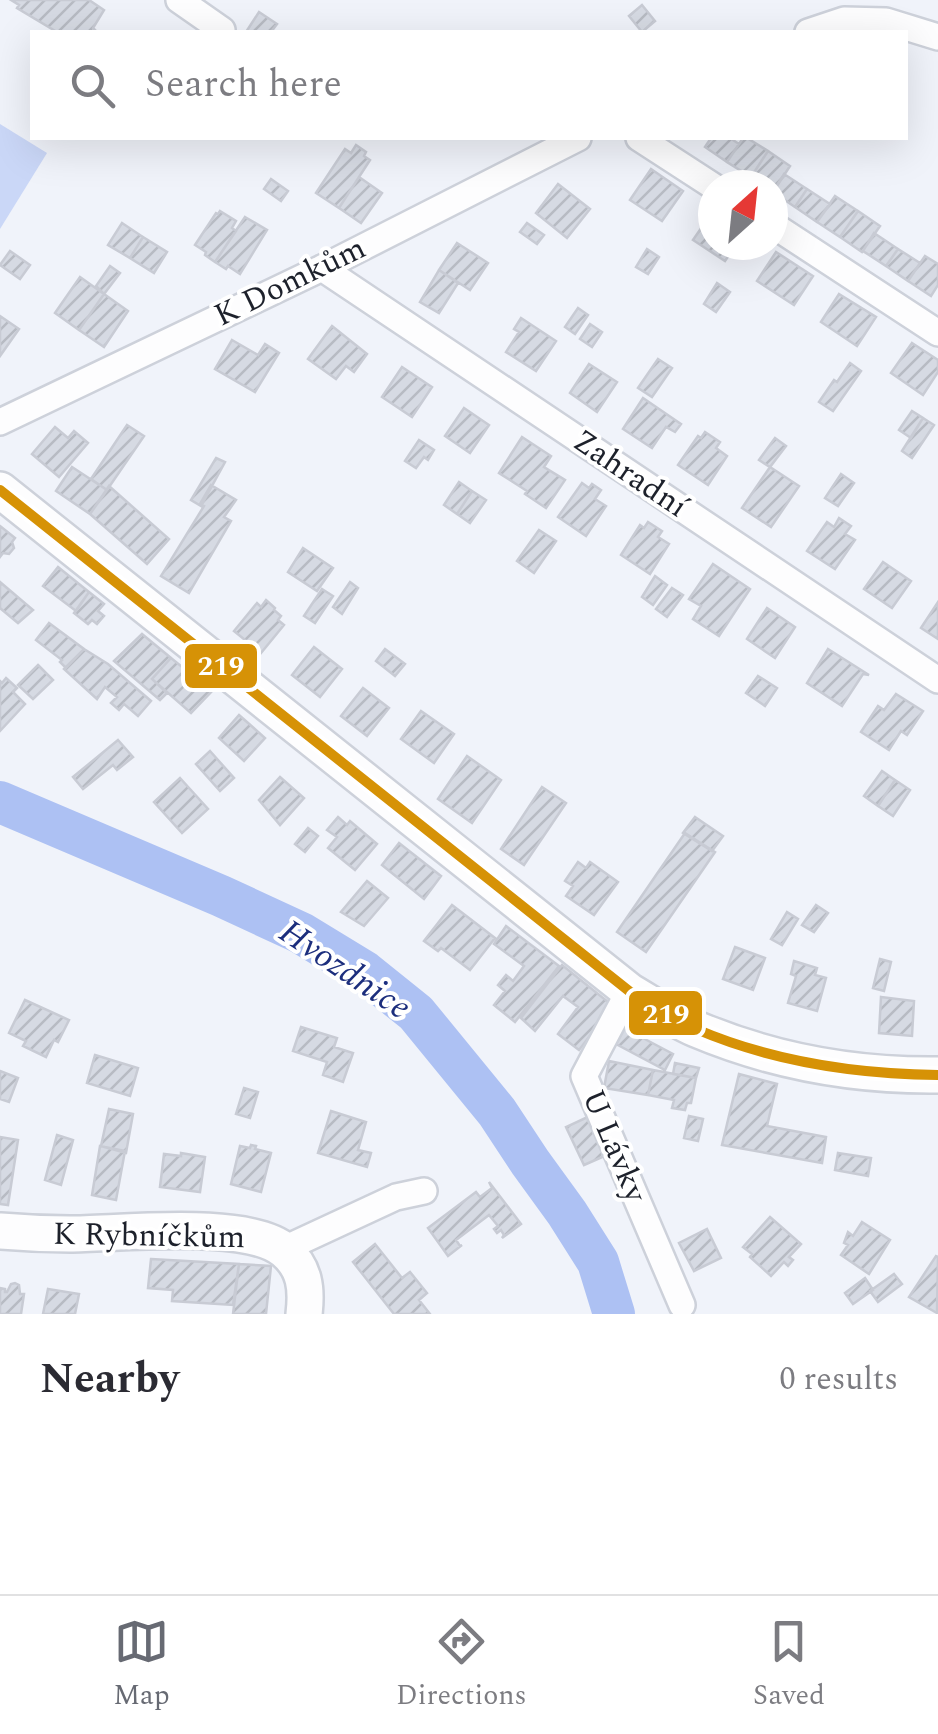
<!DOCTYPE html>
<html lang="en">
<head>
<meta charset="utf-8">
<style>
  :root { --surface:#fff; --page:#f2f2f3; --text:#2b2b33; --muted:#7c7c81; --line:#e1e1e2; --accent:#676a73 }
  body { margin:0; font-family:Spectral,serif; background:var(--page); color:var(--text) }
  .compass { position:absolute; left:698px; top:170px; width:90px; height:90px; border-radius:50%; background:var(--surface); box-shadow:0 10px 40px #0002; rotate:27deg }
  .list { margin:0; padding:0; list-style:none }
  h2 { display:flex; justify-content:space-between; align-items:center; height:130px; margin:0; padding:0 40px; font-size:42px }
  h2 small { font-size:32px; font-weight:400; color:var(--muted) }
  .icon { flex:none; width:55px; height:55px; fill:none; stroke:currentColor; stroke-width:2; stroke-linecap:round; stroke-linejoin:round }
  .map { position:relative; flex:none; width:938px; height:1314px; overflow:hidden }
  .search { position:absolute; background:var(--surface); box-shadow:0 10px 40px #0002; left:30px; right:30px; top:30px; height:110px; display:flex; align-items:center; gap:25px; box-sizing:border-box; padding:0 35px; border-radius:0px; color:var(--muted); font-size:38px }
  .sheet { height:280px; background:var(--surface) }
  nav { display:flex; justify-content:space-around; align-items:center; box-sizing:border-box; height:140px; border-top:2px solid var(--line); background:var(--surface); font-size:28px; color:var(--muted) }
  nav a { display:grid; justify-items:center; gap:5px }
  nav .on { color:var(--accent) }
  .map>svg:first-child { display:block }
</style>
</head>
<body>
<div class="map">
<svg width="938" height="1314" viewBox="0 0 938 1314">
  <defs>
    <pattern id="building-hatch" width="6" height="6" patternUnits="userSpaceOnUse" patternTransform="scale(2.5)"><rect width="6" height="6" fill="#d6dae3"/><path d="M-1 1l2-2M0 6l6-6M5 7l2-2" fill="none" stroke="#b7bbc3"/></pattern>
  </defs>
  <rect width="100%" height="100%" fill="#f0f3fa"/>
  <path fill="#cad7f7" d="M0,124L47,153L0,229Z"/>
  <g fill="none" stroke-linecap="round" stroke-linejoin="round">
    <path stroke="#adc1f3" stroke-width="42" d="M0,802L221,896L301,933L365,972L416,1013L497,1112L530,1162L567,1213L598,1262L614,1314"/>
  </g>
  <path fill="url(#building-hatch)" stroke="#c8cbd4" stroke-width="2.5" d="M11,0H89L104,10L93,28L97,32H57L17,8L19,5Z
    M642,5L655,21L642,32L629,16Z
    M259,12L277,24L271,32H246Z
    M711,138H730L739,144L727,162L705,147Z
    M743,138H747L768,151L751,177L727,162Z
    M356,145L366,152L364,156L370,160L339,208L316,193L345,149L351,153Z
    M768,151L790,166L773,192V185H762L751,177Z
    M651,169L683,191L662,221L630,200Z
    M784,174L807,189L795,207L773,192Z
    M359,177L382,193L361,223L339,208Z
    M271,179L288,191L281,201L264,189Z
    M558,184L590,209L567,238L536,213Z
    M807,189L830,204L817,222L795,207Z
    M835,196L858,211L840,237L817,222Z
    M220,211L236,221L232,228L236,231L215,262L205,255L206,252L195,245L216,213L218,214Z
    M713,211V245H736L725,261L693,240Z
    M858,211L880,226L862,252L840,237Z
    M245,217L267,230L240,274L228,266L226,269L215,262Z
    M122,223L143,237L130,258L108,245Z
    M527,223L544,235L537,244L520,232Z
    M874,233L898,249L886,266L863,251Z
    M143,237L167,252L154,273L130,258Z
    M457,243L488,263L470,290L439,270Z
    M647,249L659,257L648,274L636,267Z
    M898,249L920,263L908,281L886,266Z
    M10,251L30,265L20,279L0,265Z
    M776,252L813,276L794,305L757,281Z
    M925,256L938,264V285L931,296L908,281Z
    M110,266L120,273L104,294L96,286Z
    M439,270L458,283L439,313L420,302Z
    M80,277L104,294L79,330L55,313Z
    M717,283L730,292L716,312L704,304Z
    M104,294L128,311L104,347L79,330Z
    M839,294L876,317L857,346L821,322Z
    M578,308L588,315L575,334L565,327Z
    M0,316L19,329L0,356Z
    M521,318L556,341L536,371L506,352L519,332L514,329Z
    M590,324L602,332L592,347L580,339Z
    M332,326L367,354L354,372L346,366L336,379L308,359Z
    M232,340L258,355L265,344L279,353L255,392L215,369Z
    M912,343L938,360V372L923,395L891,373Z
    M658,359L672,368L652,397L638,388Z
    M850,363L861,371L833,411L819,402L834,380L837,382Z
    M589,364L617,382L597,412L570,393Z
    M402,367L432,387L412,417L382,397Z
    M643,398L681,424L675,432L666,427L652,448L623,429Z
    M464,408L489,425L470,453L445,436Z
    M912,411L923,418L911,438L899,430Z
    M923,418L934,425L912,458L902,451Z
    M127,425L144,436L107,490L91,479Z
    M55,427L68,438L74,431L88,443L59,477L32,454Z
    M705,432L720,442L716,448L727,456L708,485L678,465L698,436L701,438Z
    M522,437L551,456L544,467L565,480L546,508L525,494L527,491L499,473Z
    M775,438L786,446L770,467L759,460Z
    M419,440L434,450L428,460L424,457L416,468L405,461Z
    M216,458L225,462L201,506L191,500Z
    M72,467L107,490L90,514L56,491Z
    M770,467L799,486L771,527L742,508Z
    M841,474L854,483L838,506L825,498Z
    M459,482L472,491L457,514L444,505Z
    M582,483L589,488L592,484L601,490L595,499L606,506L586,536L558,517Z
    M211,485L236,500L224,517L231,521L189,593L161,576L204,506L200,504Z
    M109,486L169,539L147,564L90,514Z
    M472,491L486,500L470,523L457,514Z
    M839,518L851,526L845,534L855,540L835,569L807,551L827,522L834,527Z
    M648,522L662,531L658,537L669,544L650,574L621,555L640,525L644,528Z
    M0,526L15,538L12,542L14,548L9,554L3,553L0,557Z
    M539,530L556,541L534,573L517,561Z
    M303,548L333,568L317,591L288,572Z
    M883,562L911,581L892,608L864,589Z
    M713,564L750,589L719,636L693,619L701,606L689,599Z
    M58,567L89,592L76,611L43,586Z
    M655,576L667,585L653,605L642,597Z
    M0,582L33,610L18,623L0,608Z
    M350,582L358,588L342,614L333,607Z
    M672,588L683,595L667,617L656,609Z
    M322,589L333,596L315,623L304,616Z
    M89,592L104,604L98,611L104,616L97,624L92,620L88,624L74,613Z
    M266,600L275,608L274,610L281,616L278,620L284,625L261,653L234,631L257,603L261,607Z
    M938,602V639L921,628Z
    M767,608L795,627L775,658L747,639Z
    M49,623L84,649L66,668L60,662L62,660L36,640Z
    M142,634L171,658L152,679L167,693L160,700L114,661Z
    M314,647L342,669L320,697L292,675Z
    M84,649L108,664L151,701L138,716L124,704L119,710L111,703L117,697L105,687L97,699L64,669Z
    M385,649L405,664L395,676L376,661Z
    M828,649L869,675L863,674L842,706L807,683Z
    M171,658L212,691L191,713L152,679Z
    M38,665L53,680L33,699L18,685Z
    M758,676L777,688L765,706L746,693Z
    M6,678L17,688L13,692L25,704L0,731V681L2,683Z
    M363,688L389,708L367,736L341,716Z
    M896,694L923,711L907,735L901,731L889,750L861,732L878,706L884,710Z
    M421,711L454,734L434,763L401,739Z
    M239,715L265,738L244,761L219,738Z
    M118,740L133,757L117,770L113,765L83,789L73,777Z
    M210,751L234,778L220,791L196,764Z
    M467,756L501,780L472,823L438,799Z
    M882,771L895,780L878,806L864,796Z
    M280,777L304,798L280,825L259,800Z
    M180,778L208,809L182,833L154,802Z
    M895,780L910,790L893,816L878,806Z
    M542,787L566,803L524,865L501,849Z
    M338,817L347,825L350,821L377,844L355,870L328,848L337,837L327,830Z
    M695,817L723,836L712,851L683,833Z
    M308,828L318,836L305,852L295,844Z
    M685,833L715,852L646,952L617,932Z
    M399,843L441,876L424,899L382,865Z
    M578,862L586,868L590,862L618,882L594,915L566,896L573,886L565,881Z
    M367,881L388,898L364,926L341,912Z
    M452,905L495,938L470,970L441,948L438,951L424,941Z
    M816,905L828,913L814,932L802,925Z
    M787,912L798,919L782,945L771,939Z
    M506,926L559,966L515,1022L494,1005L505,991L498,985L506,975L513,981L524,966L494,944Z
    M735,947L765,958L753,990L723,979Z
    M880,959L891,962L884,991L873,988Z
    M794,961L817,968L815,975L826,978L817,1011L788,1003L796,976L791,974Z
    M562,965L613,1006L579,1050L558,1034L578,1007L563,996L535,1031L521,1018Z
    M881,997L914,1001L912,1036L879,1033Z
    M25,1000L69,1020L58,1042L54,1040L46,1057L23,1046L26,1041L9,1033Z
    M301,1027L337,1038L334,1047L353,1053L343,1082L323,1075L327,1062L293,1051Z
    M624,1028L673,1054L665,1070L616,1044Z
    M95,1055L138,1068L130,1096L87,1083Z
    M609,1061L653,1070L648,1095L604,1088Z
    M675,1063L699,1068L696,1078L673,1074Z
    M653,1070L696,1078L691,1103H687L685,1110L672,1108L674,1100L648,1095Z
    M0,1071L18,1078L9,1102L0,1099Z
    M739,1074L777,1084L767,1126L826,1137L822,1163L722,1145Z
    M244,1088L258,1092L250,1118L236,1114Z
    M109,1109L133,1114L126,1153L101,1146Z
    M331,1111L366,1122L358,1150L371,1153L367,1167L318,1153Z
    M592,1115L609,1154L584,1165L566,1127Z
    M689,1116L703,1119L698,1141L684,1138Z
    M57,1135L73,1140L61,1185L45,1180Z
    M0,1137L18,1140L8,1205L0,1204Z
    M251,1145L256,1146L255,1149L271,1153L261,1192L231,1184L240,1146L250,1148Z
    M100,1146L125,1151L116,1200L92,1195Z
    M181,1153L205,1157L200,1192L160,1187L164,1154L181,1156Z
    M838,1153L871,1158L868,1176L835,1170Z
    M489,1182L521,1224L502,1238L504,1235L501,1230L497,1233L494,1229L498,1226L489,1215L456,1240L460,1246L462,1245L448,1256L428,1228L476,1192L480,1197L492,1188Z
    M770,1217L801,1244L789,1257L793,1260L788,1266L784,1262L771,1276L750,1257L752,1254L743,1247Z
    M862,1222L890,1240L869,1274L841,1255L848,1245L844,1243L848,1232L853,1236Z
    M707,1229L721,1258L694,1271L679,1243Z
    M375,1244L402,1278L410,1272L427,1293L419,1300L430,1314H394L353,1262Z
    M936,1256L938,1257L937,1313L909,1297Z
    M151,1259L239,1264L233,1305L172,1301L173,1290L148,1288Z
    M239,1264L271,1266L266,1314H233Z
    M894,1274L902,1284L878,1302L870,1291Z
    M865,1278L873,1290L853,1304L845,1293Z
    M15,1283L19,1285L20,1294H24L21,1314H0V1288L5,1289V1292H7L11,1284Z
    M48,1289L79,1294L75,1314H43Z"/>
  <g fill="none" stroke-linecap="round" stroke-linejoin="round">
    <defs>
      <path id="street" d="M179,0L222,30
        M808,32L844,20L886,21L938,37
        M639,138L713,186
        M773,225L938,333
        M322,268L938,680
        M0,422L322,268L578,138
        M629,991L584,1076L682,1305
        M284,1249L396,1197L424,1191"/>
      <path id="secondary" d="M0,490L629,991C651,1004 673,1019 696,1029C772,1061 856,1076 938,1075
        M0,1231C23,1233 47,1234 70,1234C119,1234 249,1219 285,1251C305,1268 307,1289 304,1314"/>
    </defs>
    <use href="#street" stroke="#cdd1da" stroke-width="30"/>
    <use href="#secondary" stroke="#cdd1da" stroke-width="40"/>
    <use href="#street" stroke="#fdfdfe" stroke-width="25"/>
    <use href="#secondary" stroke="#fdfdfe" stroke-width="35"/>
    <defs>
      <path id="bus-1" d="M0,490L629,991C651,1004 673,1019 696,1029C773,1062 855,1074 938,1075"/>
    </defs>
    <use href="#bus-1" stroke="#fff" stroke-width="18"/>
    <use href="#bus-1" stroke="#d69206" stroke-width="10"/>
  </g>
  <g text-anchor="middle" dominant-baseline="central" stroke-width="8" stroke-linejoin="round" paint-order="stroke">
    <g font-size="32" fill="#1d212b" stroke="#fff">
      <text transform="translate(290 282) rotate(-26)">K Domkům</text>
      <text transform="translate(630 474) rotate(34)">Zahradní</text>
      <text transform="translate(614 1146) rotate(67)">U Lávky</text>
      <text transform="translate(149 1236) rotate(1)">K Rybníčkům</text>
    </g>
    <g font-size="35" font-style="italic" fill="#1c2e7d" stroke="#fff">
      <text transform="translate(345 970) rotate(34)">Hvozdnice</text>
    </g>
  </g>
  <g stroke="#fff" stroke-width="4">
    <rect x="183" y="642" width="76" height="48" rx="10" fill="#d69206"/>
    <rect x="627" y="989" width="77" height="48" rx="10" fill="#d69206"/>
  </g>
  <g font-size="28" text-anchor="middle" font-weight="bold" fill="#fff">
    <text x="221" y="675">219</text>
    <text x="666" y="1023">219</text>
  </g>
</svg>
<svg class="compass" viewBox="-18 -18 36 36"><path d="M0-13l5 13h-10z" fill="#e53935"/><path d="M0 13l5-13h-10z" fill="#7c7c81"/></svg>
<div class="search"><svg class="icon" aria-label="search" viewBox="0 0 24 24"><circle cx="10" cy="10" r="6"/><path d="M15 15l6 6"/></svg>Search here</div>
</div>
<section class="sheet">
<h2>Nearby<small>0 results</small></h2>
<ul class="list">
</ul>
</section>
<nav>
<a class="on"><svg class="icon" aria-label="map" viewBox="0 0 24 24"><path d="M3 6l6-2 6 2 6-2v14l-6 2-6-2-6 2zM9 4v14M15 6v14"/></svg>Map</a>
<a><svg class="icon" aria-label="directions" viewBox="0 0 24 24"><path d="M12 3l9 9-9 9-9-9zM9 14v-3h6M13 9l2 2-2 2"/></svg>Directions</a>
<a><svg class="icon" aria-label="saved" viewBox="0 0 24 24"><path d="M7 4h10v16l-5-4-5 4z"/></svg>Saved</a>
</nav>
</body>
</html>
